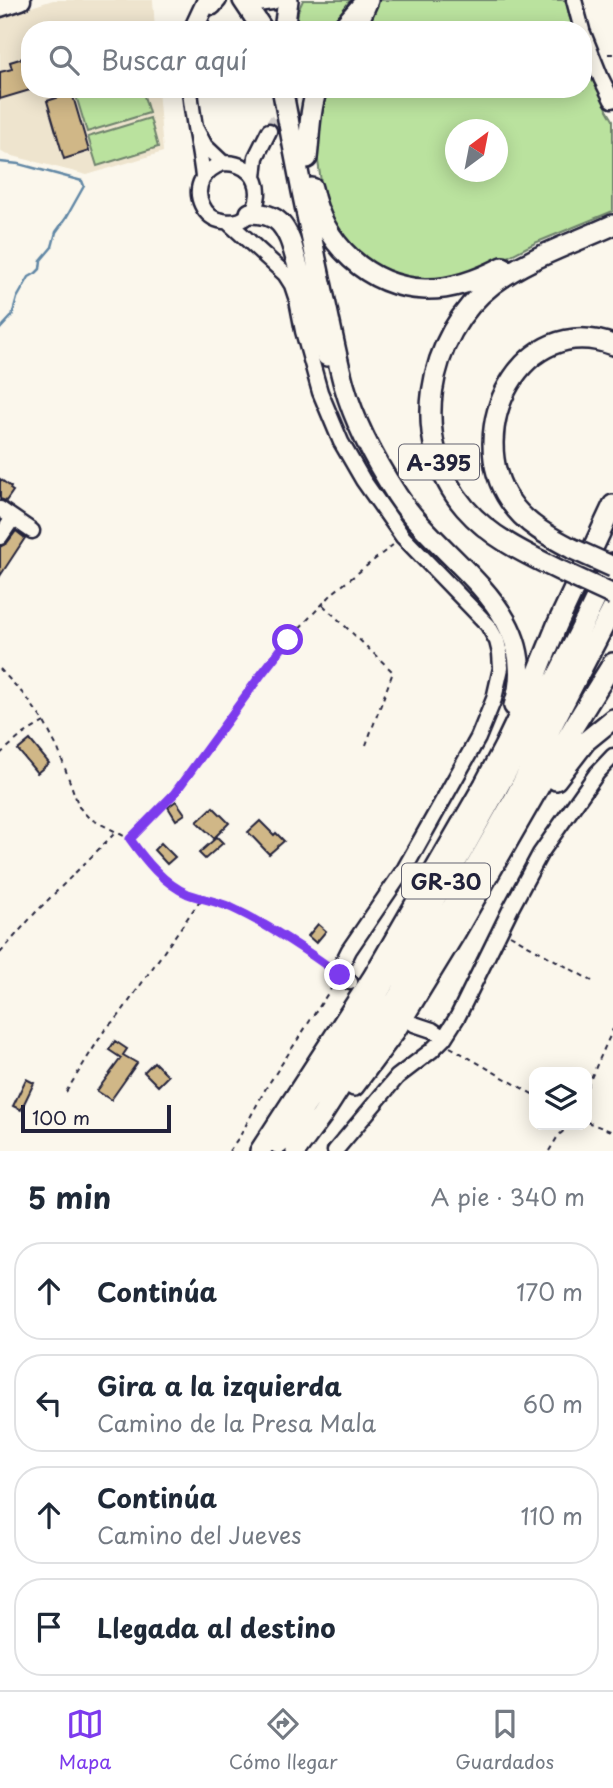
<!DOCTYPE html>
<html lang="es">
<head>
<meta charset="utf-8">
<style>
  :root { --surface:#fff; --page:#f6f6f7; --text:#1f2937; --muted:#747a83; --line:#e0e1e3; --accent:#7c3aed }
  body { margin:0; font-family:"Playpen Sans",sans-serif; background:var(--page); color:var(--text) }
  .controls { position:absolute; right:21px; bottom:21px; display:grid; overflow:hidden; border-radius:14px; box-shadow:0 4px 18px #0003 }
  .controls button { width:63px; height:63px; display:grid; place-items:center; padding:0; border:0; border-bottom:2px solid var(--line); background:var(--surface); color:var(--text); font:35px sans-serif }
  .compass { position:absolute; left:445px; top:119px; width:63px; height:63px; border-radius:50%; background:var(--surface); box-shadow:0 4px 18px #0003; rotate:32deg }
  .scale { position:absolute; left:21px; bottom:18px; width:150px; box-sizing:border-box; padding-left:7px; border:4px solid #22223b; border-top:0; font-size:19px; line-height:24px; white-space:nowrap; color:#22223b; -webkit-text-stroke:5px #fbf7ec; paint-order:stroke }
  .stop { position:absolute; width:21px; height:21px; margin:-16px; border:5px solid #7c3aed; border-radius:50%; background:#fff }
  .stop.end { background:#7c3aed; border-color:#fff; box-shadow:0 2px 7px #0008 }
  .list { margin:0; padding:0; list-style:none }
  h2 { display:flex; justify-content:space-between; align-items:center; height:91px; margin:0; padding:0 28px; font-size:30px }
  h2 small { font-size:23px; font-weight:400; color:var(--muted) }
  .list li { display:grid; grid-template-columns:46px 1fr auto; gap:21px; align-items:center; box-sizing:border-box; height:98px; margin:0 14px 14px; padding:0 14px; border:2px solid var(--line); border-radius:28px }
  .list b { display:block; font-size:26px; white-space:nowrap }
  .list p { margin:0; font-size:23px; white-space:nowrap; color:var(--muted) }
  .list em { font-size:23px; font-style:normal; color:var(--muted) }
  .icon { flex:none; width:38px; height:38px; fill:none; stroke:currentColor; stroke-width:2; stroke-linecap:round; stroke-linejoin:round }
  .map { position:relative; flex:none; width:613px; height:1151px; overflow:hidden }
  .search { position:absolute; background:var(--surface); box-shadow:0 4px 18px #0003; left:21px; right:21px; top:21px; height:77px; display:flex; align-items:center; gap:18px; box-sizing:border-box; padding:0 24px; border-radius:28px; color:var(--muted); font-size:26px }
  .sheet { height:539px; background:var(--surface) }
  nav { display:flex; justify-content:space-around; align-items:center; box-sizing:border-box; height:98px; border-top:2px solid var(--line); background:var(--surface); font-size:19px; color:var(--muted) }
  nav a { display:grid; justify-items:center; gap:4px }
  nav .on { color:var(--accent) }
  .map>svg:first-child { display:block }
</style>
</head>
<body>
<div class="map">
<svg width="613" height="1151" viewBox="0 0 613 1151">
  <rect width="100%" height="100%" fill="#fbf7ec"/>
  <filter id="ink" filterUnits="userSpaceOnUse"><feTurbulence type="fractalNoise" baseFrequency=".0143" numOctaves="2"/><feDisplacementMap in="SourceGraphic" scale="14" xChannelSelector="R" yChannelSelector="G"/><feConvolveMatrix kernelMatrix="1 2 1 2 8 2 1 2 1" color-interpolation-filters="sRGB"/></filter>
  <g filter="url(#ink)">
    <path fill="#eee4ce" d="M53,0H153L155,30H30V89H158L163,152L87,175L5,154L0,151V17Z"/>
    <path fill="#bae29e" stroke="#6e826c" stroke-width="2" fill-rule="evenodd" d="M303,0H350L341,13L325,30H296L298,11Z
      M374,0H567L569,16L575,30H360Z
      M583,50L604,94L607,110L613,120V211L535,243L472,275L425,283L376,268L351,248L335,228L323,196L316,147L323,89H583ZM456,130H498V172H456Z
      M74,89H142L149,113L87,132Z
      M150,118L158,147L97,166L88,137Z"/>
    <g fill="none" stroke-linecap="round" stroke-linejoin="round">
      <path stroke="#6187a5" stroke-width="2.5" d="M0,162L19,164L82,181L84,186L66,218L56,232L52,247L41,260L40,269L36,273L29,277L17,298L12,316L0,329"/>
    </g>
    <path fill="#d0b787" stroke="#22223b" stroke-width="2" d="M23,58L25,65L30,63V90L0,99V72L12,69L10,62Z
      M72,93L89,151L64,159L47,101Z
      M0,479L11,487L10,489L13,491L6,501L0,499Z
      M16,531L25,538L0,576V547L7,543Z
      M30,740L49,763L37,773L18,750Z
      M176,801L185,814L176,820L168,807Z
      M213,807L229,823L214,838L197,822Z
      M260,821L274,835L276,833L284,841L269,854L248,832Z
      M217,837L223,843L205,859L199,853Z
      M161,843L175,857L167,864L154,850Z
      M318,924L326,931L316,943L308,936Z
      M115,1041L127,1049L123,1055L137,1063L111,1100L97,1091L121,1058L109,1050Z
      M154,1062L168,1076L158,1086L144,1072Z
      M26,1079L34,1083L21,1110L13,1106Z"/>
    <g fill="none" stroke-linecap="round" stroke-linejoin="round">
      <path stroke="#d0ccc9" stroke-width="14" stroke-dasharray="14 7" stroke-linecap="butt" d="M269,131L296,89"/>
      <defs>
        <path id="minor" d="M574,0L582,30
          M213,7L219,0
          M337,30L363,0
          M583,33L601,78L612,100
          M190,89C192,119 200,148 203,177
          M196,129L205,146L223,163C274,162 265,230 223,221C214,220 206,214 202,205C193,186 205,169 223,163
          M254,177L256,157L269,131
          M228,222L285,274L292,285L297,300L303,331L320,392L341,442L363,480L403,537L488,625L497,641L500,653L501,668L494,699L478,738L405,868L349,950L342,964L340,975L350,982
          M0,509L32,531
          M0,537L13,518
          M414,1024L432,1030L444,1038
          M335,1151L397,1077L431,1051L444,1038L458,1016L511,908L540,854L597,773L613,756"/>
        <path id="major" d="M251,0L257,2L272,0
          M0,7L21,0
          M193,30L207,0"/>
        <path id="highway" d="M243,0L263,30
          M284,30L288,0
          M355,30L368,0
          M288,119C299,178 311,237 324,296C331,326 336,356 344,385C355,424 375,461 397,495C441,563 545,610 514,706
          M307,158C310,135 309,111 317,89
          M312,188C323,243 367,287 425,289C451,290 480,279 503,267
          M250,213C262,213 272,215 280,223C290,234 293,249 297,263C306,294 313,327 327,356
          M573,549C550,537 525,524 510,501C462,431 522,310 613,345
          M563,572C528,555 491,538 465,508C408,442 426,335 493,284C527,258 574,243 613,225
          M556,780L586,741L613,719
          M354,1086L395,1031L455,933L574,726L613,663
          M279,1144C328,1075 373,1002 417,929C488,810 553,689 613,563
          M260,1151L373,977L484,785L504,747L526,701L557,625L613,505
          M296,1151L321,1117L398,997L463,889L513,801L613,608"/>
      </defs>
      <use href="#minor" stroke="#22223b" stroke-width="19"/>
      <use href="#major" stroke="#22223b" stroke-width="23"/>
      <use href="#highway" stroke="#22223b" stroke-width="24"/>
      <path stroke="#22223b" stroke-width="2" stroke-dasharray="5 5" stroke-linecap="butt" d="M608,54H613
        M323,605L393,672L366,745
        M0,669L27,698L44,722L58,749L79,807L89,818L130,839L144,858L161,876L186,893L229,907L280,935L330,968
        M0,754L22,735L44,722
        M131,838L174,794L260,676L288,640L334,592L394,544
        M510,935L592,981
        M0,953L36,912L116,832
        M450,1047L534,1095
        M587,1087L613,1029
        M66,1092L106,1028L118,1017L201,899
        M587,1122L613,1132
        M229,1151L240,1136L266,1088L334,984
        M549,1151L558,1136L570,1125"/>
      <use href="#minor" stroke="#fbf7ec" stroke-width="14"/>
      <use href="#major" stroke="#fbf7ec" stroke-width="18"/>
      <use href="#highway" stroke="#fbf7ec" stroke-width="19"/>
      <defs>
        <path id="highway-bridge" d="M283,93L288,119
          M573,549L613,567
          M563,572L613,595"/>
      </defs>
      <use href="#highway-bridge" stroke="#22223b" stroke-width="24" stroke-linecap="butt"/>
      <use href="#highway-bridge" stroke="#fbf7ec" stroke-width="19"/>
    </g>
  </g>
  <g fill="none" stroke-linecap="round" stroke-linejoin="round" filter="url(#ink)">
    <path stroke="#7c3aed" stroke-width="9" d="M288,640L260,676L174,794L130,839C145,860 164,884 188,894C202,899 216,901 230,907C267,924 306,950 340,975"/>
  </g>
  <g text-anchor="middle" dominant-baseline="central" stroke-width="5" stroke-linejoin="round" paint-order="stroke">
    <g fill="#fbf7ec" stroke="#636270" stroke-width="2">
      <rect x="399" y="444.5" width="80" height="35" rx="5"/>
      <rect x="402" y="863.5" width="88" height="35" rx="5"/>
    </g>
    <g font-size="21" font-weight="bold" fill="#22223b">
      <text x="439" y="462">A-395</text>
      <text x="446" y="881">GR-30</text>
    </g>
  </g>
</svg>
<div class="controls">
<button><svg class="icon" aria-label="layers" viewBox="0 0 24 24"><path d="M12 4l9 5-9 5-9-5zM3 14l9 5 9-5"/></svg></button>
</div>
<svg class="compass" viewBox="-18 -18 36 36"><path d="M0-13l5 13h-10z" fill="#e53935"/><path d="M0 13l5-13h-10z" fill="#747a83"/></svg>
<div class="scale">100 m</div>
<div class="stop" style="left:288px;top:640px"></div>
<div class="stop end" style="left:340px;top:975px"></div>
<div class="search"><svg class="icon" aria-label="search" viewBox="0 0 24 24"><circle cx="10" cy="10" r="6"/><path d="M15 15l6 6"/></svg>Buscar aquí</div>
</div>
<section class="sheet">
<h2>5 min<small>A pie · 340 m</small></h2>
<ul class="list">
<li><svg class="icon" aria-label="ahead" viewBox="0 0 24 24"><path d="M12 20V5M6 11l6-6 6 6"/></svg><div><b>Continúa</b></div><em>170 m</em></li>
<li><svg class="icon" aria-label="left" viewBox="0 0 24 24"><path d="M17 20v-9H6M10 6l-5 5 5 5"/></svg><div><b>Gira a la izquierda</b><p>Camino de la Presa Mala</p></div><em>60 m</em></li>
<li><svg class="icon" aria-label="ahead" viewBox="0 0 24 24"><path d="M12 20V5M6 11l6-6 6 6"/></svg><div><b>Continúa</b><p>Camino del Jueves</p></div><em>110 m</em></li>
<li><svg class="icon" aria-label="arrive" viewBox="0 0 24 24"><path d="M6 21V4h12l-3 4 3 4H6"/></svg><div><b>Llegada al destino</b></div></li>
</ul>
</section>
<nav>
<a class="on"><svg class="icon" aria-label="map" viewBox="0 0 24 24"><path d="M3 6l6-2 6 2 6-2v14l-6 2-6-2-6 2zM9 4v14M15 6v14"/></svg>Mapa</a>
<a><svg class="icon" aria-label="directions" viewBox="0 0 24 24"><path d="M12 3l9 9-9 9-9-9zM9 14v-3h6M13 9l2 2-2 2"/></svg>Cómo llegar</a>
<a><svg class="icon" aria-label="saved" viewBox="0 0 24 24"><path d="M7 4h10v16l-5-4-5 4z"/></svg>Guardados</a>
</nav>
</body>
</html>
